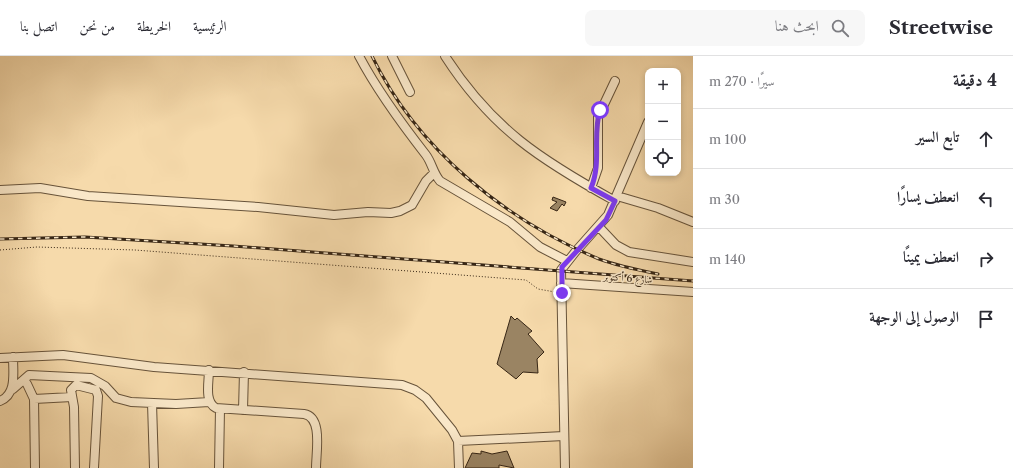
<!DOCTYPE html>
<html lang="ar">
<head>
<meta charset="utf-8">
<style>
  :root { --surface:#fff; --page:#f7f7f7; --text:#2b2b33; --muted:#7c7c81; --line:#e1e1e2 }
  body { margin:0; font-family:"Libre Caslon Text",Amiri,serif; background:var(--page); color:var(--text); direction:rtl }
  .controls { position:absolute; right:12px; top:12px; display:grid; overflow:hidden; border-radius:8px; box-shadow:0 2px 6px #0003 }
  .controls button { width:36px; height:36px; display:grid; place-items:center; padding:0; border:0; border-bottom:1px solid var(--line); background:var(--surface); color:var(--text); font:20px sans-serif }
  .stop { position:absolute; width:12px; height:12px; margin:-9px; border:3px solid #7c3aed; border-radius:50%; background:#fff }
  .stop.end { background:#7c3aed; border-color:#fff; box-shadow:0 1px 4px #0008 }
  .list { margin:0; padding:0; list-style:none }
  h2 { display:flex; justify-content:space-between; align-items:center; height:52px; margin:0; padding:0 16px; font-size:17px }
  h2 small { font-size:13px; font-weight:400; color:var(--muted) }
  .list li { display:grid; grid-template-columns:26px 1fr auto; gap:12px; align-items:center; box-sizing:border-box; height:60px; padding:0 16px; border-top:1px solid var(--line) }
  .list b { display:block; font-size:15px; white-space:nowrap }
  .list em { font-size:13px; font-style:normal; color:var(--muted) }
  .icon { flex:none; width:22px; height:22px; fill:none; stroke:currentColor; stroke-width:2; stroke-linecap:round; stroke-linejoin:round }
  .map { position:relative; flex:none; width:693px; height:412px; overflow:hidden; direction:ltr }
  header { display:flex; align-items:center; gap:24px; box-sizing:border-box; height:56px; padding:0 20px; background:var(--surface); border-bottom:1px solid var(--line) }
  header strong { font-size:19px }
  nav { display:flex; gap:22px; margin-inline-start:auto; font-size:14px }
  .search { width:280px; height:36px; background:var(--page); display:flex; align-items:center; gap:10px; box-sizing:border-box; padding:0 14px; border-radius:8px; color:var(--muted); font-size:15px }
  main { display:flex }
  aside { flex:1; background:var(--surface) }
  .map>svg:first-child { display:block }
</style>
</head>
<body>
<header>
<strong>Streetwise</strong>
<div class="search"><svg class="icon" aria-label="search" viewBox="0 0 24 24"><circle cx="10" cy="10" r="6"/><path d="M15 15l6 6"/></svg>ابحث هنا</div>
<nav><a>الرئيسية</a><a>الخريطة</a><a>من نحن</a><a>اتصل بنا</a></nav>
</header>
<main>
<aside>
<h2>4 دقيقة<small>سيرًا · 270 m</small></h2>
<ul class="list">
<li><svg class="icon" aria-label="ahead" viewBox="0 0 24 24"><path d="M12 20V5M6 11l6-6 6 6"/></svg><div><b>تابع السير</b></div><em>100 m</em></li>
<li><svg class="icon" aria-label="left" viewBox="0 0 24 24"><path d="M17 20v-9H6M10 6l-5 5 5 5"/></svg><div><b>انعطف يسارًا</b></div><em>30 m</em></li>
<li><svg class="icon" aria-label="right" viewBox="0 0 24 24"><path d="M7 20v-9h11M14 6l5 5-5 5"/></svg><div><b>انعطف يمينًا</b></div><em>140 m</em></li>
<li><svg class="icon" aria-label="arrive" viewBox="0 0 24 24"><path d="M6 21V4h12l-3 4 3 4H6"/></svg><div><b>الوصول إلى الوجهة</b></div></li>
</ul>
</aside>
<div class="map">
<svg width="693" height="412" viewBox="0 0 693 412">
  <rect width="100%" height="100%" fill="#f6daab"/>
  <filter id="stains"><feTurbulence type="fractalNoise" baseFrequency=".005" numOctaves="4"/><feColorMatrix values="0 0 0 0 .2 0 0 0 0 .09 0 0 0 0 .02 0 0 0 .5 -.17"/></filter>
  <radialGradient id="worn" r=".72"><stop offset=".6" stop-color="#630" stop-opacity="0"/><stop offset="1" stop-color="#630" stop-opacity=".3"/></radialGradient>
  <path fill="#9a8463" stroke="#372615" d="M553,141L566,146L564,150L562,148L557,155L550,152L557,146L552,144Z
    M511,260L515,264L517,262L532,275L528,278L544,296L537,303L538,317L523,316L516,323L497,308Z
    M481,395L492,398L507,395L514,412L499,409V412H465L472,397L481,398Z"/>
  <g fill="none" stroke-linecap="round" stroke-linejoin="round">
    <defs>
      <path id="minor" d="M359,0C378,36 401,67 426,99C432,107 433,117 440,125L510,166L540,191L567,205
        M392,0L410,36
        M445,0C492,73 541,104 615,145
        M591,132L598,112V61L615,25
        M0,134L40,132L88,140L258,151L334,159L368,156L391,157L400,155L412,149L426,125L434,117
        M617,140L658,152L693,166
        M599,171L616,189L629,196L693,206
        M561,227L693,236
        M0,302L63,299L154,311L402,329L415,334L426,342L452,374L458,385L459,412
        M209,314C209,326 204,346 216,352L304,358C323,361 316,396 316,412
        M27,328L34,343L72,341
        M13,333L29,319L91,322L105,330L116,342L131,346L176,348L209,346
        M34,343L35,412
        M0,345C17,338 13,317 13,301
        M152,347L154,412
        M243,354L244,316
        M458,385L564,380
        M75,412L74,351L71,334L76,329L96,334L98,340L94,412
        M219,412L220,353
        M565,412L561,214L576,195L608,159L648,66"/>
    </defs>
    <use href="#minor" stroke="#67533a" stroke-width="10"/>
    <path stroke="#372615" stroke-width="1" stroke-dasharray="1 2" stroke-linecap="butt" d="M0,194L37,191L135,194L526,224L538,233L555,236"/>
    <use href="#minor" stroke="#f9e7c8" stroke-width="8"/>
    <defs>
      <path id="rail" d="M372,0C417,93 505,164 599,203C618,210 638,214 658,218
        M0,183L85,181L233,190L693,225"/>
    </defs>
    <use href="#rail" stroke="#372615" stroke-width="3"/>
    <use href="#rail" stroke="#f9e7c8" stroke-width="1.5" stroke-dasharray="4.5" stroke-linecap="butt"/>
  </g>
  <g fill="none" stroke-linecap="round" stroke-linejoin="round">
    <path stroke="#7c3aed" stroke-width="5" d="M562,237V211L606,164L615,145L591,132C602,106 592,80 600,54"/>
  </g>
  <g text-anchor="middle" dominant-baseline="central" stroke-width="3" stroke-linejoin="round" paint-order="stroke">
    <g font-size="10" fill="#372615" stroke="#f9e7c8">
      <text transform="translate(628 222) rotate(4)">شارع 6 أكتوبر</text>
    </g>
  </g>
  <rect width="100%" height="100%" filter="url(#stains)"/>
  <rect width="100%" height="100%" fill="url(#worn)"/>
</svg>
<div class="controls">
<button>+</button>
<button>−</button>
<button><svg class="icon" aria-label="locate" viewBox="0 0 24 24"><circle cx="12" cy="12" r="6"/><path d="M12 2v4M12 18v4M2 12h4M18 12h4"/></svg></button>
</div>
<div class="stop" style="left:600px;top:54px"></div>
<div class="stop end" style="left:562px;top:237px"></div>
</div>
</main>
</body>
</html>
